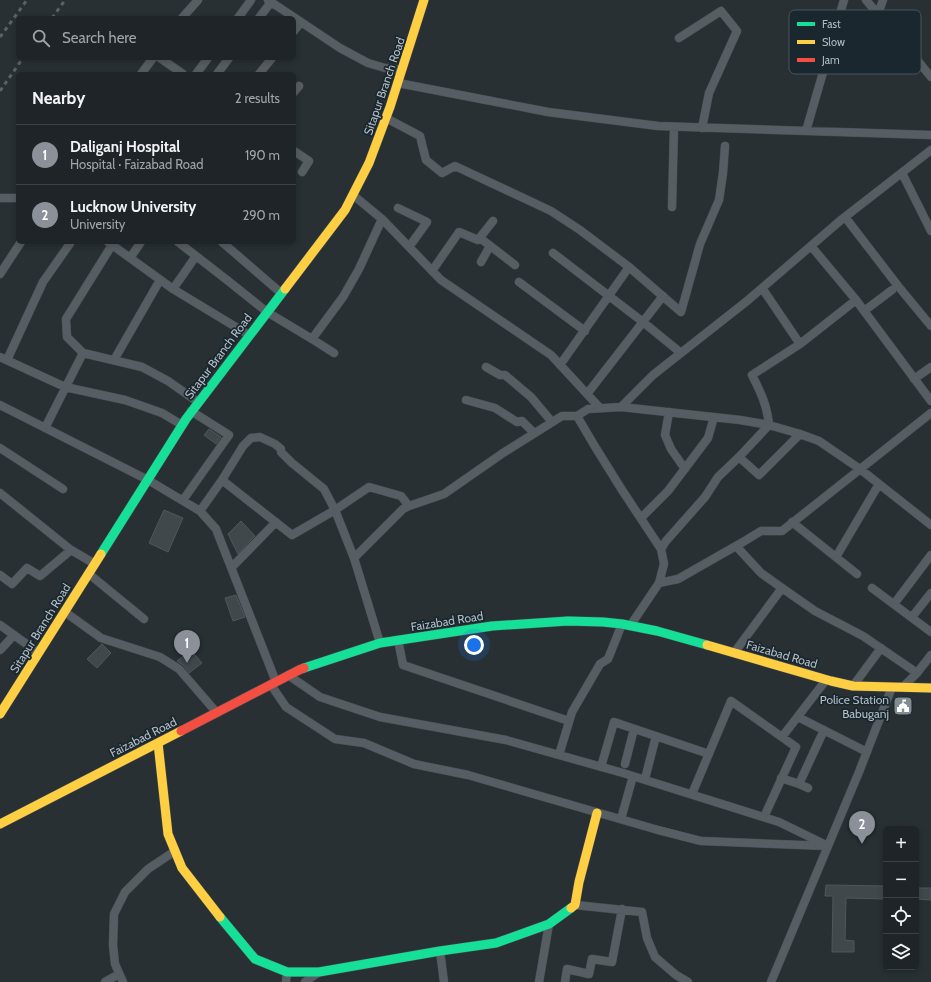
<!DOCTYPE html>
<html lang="en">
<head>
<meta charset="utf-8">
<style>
  :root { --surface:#1e2427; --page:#2b3033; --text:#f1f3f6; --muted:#a1a4a7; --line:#3c4144; --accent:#8c9099 }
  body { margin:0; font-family:Cabin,sans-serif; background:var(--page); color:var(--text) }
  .controls { position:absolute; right:12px; bottom:12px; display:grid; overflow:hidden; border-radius:6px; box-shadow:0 2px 6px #0003 }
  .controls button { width:36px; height:36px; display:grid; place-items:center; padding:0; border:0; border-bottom:1px solid var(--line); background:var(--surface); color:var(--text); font:20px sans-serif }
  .you { position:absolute; left:474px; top:645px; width:14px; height:14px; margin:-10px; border:3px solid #fff; border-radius:50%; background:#1a73e8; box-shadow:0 0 0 6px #1a73e833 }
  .badge { display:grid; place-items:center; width:26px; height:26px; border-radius:50%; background:var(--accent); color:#fff; font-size:13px; font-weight:700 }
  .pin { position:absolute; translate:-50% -33px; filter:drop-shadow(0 1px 2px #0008) }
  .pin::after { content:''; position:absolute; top:21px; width:14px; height:12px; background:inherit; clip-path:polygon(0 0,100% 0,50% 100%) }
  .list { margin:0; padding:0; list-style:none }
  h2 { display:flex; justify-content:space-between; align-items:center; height:52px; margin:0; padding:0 16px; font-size:17px }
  h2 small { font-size:13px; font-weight:400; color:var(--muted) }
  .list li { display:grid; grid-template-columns:26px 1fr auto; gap:12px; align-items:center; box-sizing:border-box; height:60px; padding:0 16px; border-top:1px solid var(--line) }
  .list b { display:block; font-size:15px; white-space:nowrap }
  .list p { margin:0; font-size:13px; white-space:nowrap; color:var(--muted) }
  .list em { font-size:13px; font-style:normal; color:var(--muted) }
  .icon { flex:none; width:22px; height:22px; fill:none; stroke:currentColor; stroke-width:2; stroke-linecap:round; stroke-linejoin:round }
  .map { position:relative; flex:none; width:931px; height:982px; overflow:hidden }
  .search { position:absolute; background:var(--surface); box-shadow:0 2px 6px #0003; left:16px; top:16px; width:280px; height:44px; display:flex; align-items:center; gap:10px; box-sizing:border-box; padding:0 14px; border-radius:6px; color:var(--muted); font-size:15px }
  .panel { position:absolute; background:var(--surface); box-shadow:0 2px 6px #0003; left:16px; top:72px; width:280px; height:172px; border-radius:6px }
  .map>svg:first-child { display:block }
</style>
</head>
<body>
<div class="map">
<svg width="931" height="982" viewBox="0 0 931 982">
  <rect width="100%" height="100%" fill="#283034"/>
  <path fill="#41484c" stroke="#4f575c" d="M209,429L221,437L216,444L204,435Z
    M164,510L183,518L168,552L149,543Z
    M241,521L255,536L238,554L228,534Z
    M236,595L245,617L233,621L225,598Z
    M102,644L111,653L97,668L87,659Z
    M191,650L202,663L189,673L183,665L177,661Z
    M826,885L886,886V899L846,898L845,940L854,941V952H832L833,896H825Z
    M916,888H931V900L916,899Z"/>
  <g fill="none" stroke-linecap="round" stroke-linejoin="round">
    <defs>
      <path id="street" d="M268,0L340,48L368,63L385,68L402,70
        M866,0L913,55L931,77
        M878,14L883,0
        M182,18L198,0
        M238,18L251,0
        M259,18L271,2
        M294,31L301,22
        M679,38L721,11L737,31L709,93L702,128
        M829,50L913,55
        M160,58L183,74
        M141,74L153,58
        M196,74L208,58
        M217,74L229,58
        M259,74L272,58
        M398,83L548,112L658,126L931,135
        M294,92L299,86
        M386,118L420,136L426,160L442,173L455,166L551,211L580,230L629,267L681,312L700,244L719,200L723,173L725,146
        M806,131L844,0
        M294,151L309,161L302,172
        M902,173L931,231
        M353,195L382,219L441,280L551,355L600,408
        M0,198H18
        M672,207L674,127
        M398,208L427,222L409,247
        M845,217L898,286L931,326
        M480,238L515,265
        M108,242L173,289L249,335
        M178,242L227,280L267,312L312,339L343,297L359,269L382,219
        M222,242L281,293
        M811,246L856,300L931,401
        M553,253L643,322L681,353
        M130,258L141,242
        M481,262L490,246
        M432,271L459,232L478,240L493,221
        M0,274L21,242
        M519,282L585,331
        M762,288L800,344
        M173,289L196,256
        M864,311L892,290
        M312,339L334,353
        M83,353L142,367L168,381L198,402
        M0,357L65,387L125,400L162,413L182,425
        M7,360L43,282L71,242
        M114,360L160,280
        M560,365L629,267
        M486,367L500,375H505L531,397L552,422
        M914,379L931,367
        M587,394L663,296
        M466,400L495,408L517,422L522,421L534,433
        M0,405L148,480L200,511L216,529L276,682
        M621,407L653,375L747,301L841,220L931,150
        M669,412L665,435L671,449L685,469
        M577,416L594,445L622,490L661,549L664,564L659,583L630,626
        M45,428L83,353L67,337L66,319L112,245
        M0,448L63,489
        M739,457L759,475L800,434
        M222,480L292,535L335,510L369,487L401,496L409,506
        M0,493L71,550L95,564
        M183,500L229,435L191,411
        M200,511L222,480L243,446L251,438L260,437L275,444L281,449V452L292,463L324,489L335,510L354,558L380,643
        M641,518L668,491L708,438L714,417
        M792,522L857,574
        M736,546L761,573L782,588L815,611L863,636L917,673
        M661,549L666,541L705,497L718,477L739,457L769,425C767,405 761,393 752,375L800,344L856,300
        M836,557L879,484
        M354,558L403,509L409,506L444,494L503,453L562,416H577L588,409L621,407L740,420L769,425L800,434L819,441L860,469L931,525
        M232,567L276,522
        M89,574L144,619
        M0,575L12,584L27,568L40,576L71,550
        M659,583L678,579L743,542L761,531H782L931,413
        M872,588L931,632
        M894,604L931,555
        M65,612L101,638L160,657L179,669L217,713
        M912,617L931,593
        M0,625L39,653
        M398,640L403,665L569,721
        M0,650L3,647L14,635
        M734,653L782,588
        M288,675L320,697L380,717L506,740L623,773L779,822L824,844
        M271,685L286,707L335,739L364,743L414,764L468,775L658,830L701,841L828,846
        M853,686L881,648
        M903,687L917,673L931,655
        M798,717L867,752
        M782,737L826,680
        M559,755L572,712L600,664L608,659L622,624
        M625,764L634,729
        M601,767L614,722L709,754
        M781,778L799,784
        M645,779L656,736
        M808,788L799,784L824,730
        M692,794L731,701L796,747L764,817
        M621,819L633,776
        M575,905L642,912L647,938L655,957L676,975L688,982
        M440,951L444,982
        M105,982L119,974
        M123,982L115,964L113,945L114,914L125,892L148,869L175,851
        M286,982L287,972
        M305,982L319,972
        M539,982L549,924
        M565,982L567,969L589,974L592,959L612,962L622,909
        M771,982L859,772L892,687"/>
      <path id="fast" d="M101,554L186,419L285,289
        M304,668L380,643L492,626L568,621L603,622L622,624L657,631L707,645
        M220,917L255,959L287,972H319L440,951L496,943L549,924L571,908"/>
      <path id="slow" d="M285,289L345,210L369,163L390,107L424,0
        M707,645L831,681L853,686L931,688
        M0,714L101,554
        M158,743L168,834L182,868L220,917
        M0,824L181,731
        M571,908L575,905L579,882L597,813"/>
      <path id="jam" d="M181,731L299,670L304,668"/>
    </defs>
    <use href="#street" stroke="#464b4f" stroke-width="9"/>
    <use href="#fast" stroke="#464b4f" stroke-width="10"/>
    <use href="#slow" stroke="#464b4f" stroke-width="10"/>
    <use href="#jam" stroke="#464b4f" stroke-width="10"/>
    <use href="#street" stroke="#575e63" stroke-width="8"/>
    <use href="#fast" stroke="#16e098" stroke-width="9"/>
    <use href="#slow" stroke="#ffcf43" stroke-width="9"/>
    <use href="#jam" stroke="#f24e42" stroke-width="9"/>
    <path stroke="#5b6266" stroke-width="3" stroke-dasharray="4 4" stroke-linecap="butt" d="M52,18L65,0
      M0,37L27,0
      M0,91L23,58"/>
  </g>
  <defs>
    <symbol id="civic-square" viewBox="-11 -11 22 22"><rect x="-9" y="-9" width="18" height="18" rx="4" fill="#818c93" stroke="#1b272e"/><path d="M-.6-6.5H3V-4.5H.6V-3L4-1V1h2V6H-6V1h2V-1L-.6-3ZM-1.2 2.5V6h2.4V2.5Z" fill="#fff"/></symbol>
  </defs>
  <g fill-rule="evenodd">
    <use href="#civic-square" x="892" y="695" width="22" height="22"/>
  </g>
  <g text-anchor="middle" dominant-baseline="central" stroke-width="3.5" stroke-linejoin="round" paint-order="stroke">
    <g font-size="12" fill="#b1bdc6" stroke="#1b272e">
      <text transform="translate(384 86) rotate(-71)">Sitapur Branch Road</text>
      <text transform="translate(218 356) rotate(-53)">Sitapur Branch Road</text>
      <text transform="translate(447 621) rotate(-9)">Faizabad Road</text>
      <text transform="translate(40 628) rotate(-58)">Sitapur Branch Road</text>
      <text transform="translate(782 654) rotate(16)">Faizabad Road</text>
      <text transform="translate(143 737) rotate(-27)">Faizabad Road</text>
    </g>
    <g font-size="12" fill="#b1bdc6" stroke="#1b272e" text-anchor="end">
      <text x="889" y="699">Police Station<tspan x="889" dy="14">Babuganj</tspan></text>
    </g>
  </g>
  <rect x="789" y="10" width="132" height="64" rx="6" fill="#1b272e" stroke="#48545c" stroke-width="1"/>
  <rect x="797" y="22" width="18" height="4" fill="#16e098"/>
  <rect x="797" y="40" width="18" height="4" fill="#ffcf43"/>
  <rect x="797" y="58" width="18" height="4" fill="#f24e42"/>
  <g font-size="11" fill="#b1bdc6">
    <text x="822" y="28">Fast</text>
    <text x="822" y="46">Slow</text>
    <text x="822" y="64">Jam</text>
  </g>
</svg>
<div class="controls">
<button>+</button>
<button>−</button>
<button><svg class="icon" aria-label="locate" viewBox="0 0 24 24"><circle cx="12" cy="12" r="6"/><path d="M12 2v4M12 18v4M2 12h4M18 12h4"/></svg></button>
<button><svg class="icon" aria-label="layers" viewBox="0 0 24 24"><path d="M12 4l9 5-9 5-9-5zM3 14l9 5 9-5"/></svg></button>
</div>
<div class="you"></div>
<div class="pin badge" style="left:187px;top:663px">1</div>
<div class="pin badge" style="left:862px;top:844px">2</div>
<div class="search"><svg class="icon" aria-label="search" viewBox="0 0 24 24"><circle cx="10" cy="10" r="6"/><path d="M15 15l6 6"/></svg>Search here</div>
<section class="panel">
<h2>Nearby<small>2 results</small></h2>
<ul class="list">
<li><span class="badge">1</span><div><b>Daliganj Hospital</b><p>Hospital · Faizabad Road</p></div><em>190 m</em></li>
<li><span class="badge">2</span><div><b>Lucknow University</b><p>University</p></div><em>290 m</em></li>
</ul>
</section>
</div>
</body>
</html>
